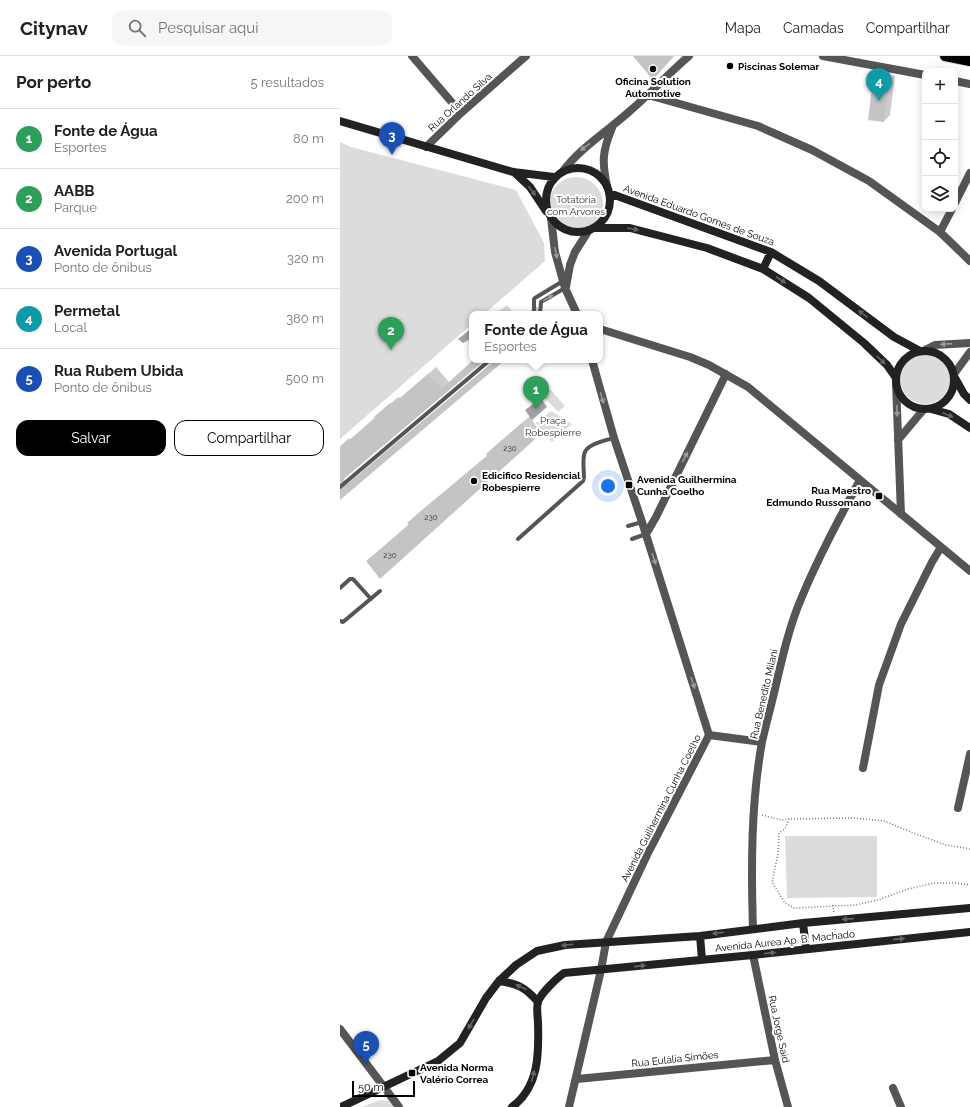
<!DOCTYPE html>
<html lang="pt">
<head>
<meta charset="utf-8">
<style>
  :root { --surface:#fff; --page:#f6f6f6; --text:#202124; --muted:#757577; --line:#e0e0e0; --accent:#000 }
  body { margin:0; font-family:Raleway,sans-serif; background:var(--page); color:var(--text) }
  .controls { position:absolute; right:12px; top:12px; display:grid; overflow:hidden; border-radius:8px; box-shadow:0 2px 10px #0003 }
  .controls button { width:36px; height:36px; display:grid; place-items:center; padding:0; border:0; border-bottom:1px solid var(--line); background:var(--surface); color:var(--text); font:20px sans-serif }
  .scale { position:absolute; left:12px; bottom:10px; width:63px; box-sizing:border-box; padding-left:4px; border:2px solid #000; border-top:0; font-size:11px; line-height:14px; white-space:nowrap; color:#000; -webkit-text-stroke:3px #fff; paint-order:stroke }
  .you { position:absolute; left:268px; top:430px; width:14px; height:14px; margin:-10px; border:3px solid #fff; border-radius:50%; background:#1a73e8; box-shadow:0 0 0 6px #1a73e833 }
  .badge { display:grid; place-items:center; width:26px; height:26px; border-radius:50%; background:var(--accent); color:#fff; font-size:13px; font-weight:700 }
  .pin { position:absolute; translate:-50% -33px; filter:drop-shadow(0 1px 2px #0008) }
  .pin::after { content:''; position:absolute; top:21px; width:14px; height:12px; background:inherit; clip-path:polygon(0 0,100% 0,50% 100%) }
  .popup { position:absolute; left:129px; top:255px; width:134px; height:52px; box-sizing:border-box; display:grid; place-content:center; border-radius:8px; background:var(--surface); filter:drop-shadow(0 1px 3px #0005); font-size:13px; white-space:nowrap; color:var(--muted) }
  .popup b { font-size:15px; color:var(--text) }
  .popup::after { content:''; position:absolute; left:50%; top:100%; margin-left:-8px; border:8px solid transparent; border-top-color:var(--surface) }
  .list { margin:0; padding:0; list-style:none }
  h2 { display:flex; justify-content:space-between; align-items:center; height:52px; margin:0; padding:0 16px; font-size:17px }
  h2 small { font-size:13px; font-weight:400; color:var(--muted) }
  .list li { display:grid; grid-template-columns:26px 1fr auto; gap:12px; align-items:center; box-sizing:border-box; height:60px; padding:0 16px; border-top:1px solid var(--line) }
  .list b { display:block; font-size:15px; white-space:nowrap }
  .list p { margin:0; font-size:13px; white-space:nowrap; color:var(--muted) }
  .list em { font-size:13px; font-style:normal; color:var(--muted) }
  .actions { display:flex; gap:8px; padding:12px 16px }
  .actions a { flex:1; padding:9px 0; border:1px solid var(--accent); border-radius:12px; text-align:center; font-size:14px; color:var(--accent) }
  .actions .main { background:var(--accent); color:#fff }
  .icon { flex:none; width:22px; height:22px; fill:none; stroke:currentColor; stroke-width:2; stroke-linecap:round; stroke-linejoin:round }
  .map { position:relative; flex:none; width:630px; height:1051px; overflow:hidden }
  header { display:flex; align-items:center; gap:24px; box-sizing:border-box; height:56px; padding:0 20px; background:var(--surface); border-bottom:1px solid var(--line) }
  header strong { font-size:19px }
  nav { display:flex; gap:22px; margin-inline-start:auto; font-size:14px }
  .search { width:280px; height:36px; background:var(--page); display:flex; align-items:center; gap:10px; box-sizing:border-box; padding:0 14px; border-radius:12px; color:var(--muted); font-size:15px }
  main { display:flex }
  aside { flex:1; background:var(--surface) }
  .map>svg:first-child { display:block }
</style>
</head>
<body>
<header>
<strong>Citynav</strong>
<div class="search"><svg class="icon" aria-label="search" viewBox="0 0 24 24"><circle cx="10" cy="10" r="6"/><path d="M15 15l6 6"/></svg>Pesquisar aqui</div>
<nav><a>Mapa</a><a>Camadas</a><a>Compartilhar</a></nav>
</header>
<main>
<aside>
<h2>Por perto<small>5 resultados</small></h2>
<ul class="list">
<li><span class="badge" style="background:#2e9e5b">1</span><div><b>Fonte de Água</b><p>Esportes</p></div><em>80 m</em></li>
<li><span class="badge" style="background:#2e9e5b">2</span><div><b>AABB</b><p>Parque</p></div><em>200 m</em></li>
<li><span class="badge" style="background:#1a4fb4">3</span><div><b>Avenida Portugal</b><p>Ponto de ônibus</p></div><em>320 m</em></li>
<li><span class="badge" style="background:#0f9aa8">4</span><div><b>Permetal</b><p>Local</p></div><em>380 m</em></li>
<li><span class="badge" style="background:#1a4fb4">5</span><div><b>Rua Rubem Ubida</b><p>Ponto de ônibus</p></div><em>500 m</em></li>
</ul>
<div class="actions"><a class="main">Salvar</a><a>Compartilhar</a></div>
</aside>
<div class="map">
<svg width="630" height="1051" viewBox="0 0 630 1051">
  <rect width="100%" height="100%" fill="#fff"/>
  <path fill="#dcdcdc" d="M0,86L11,91L176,134L204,187L205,205L144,258H132V268L0,383Z
    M209 148a27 27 0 1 1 54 0a27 27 0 1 1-54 0Z
    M167,249L175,258H155Z
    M560 323a25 25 0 1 1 50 0a25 25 0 1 1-50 0Z
    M210,333L225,350L218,356L203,340Z
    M211,355L232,368L212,386L196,367Z
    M445,780H537V841L447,842Z
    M40,1044L49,1045L55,1051H22Z"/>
  <path fill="#a3a3a3" d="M132,272V282L123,287L118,283Z
    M201,342L207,351L192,364L185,354Z"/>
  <path fill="#0003" d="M540,18L555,20L550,59L544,65L534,23Z
    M196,250L203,258H187Z
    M213,255L215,258H209Z
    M135,304H143L4,422L5,427H11L153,306L154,304H164L0,443V390L9,382L10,384L43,354L58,341L60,342L96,311L109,326Z
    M190,360L200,377L193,385L27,505L69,468L76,459L148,399L147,398L155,390Z"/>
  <path fill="#c4c4c4" d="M293,0H334L313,24Z
    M533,23L549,25L544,66L528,64Z
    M133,304H145L0,426V392L35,362L34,361L50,347L52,349L88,318L102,333Z
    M153,304H165L0,444V434L152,307Z
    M182,367L193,385L40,523L26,505L69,469L67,467L147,400L146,398Z"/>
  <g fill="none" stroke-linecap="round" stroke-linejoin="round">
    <defs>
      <path id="primary" d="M605,0L630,5"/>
    </defs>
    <use href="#primary" stroke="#dbdbdb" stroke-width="12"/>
    <path stroke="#777" stroke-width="1.5" stroke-dasharray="1 2" stroke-linecap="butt" d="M422,759L442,764L449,763
      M630,793L606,789L576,778L544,765L514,762L449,763L445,773L439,777L438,798L432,826L445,847L454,852L516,849L538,844L565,834L593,827H616L630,829
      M493,849L494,857
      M495,873L497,883"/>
    <path stroke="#555" stroke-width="4" d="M194,258V243L195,242L223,225
      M200,258L201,246L225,232
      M0,431L150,304
      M288,470L302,466
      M178,483L243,425L244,421C244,414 242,402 245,396C248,388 266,384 274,382
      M292,483L306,478
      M0,532L10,523H13L31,543
      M0,565L3,566L40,535"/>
    <path stroke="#555" stroke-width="8" d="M72,0L121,57
      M483,0L585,19
      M615,25L630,28
      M308,39L418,70L472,94L529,125L600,176L630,205
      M86,91L121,57L186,0
      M223,115C241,91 268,75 291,54C311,37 329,17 349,0
      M267,130C262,106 262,96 272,72
      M615,147L630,117
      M211,162L215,196L225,232L237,258
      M600,176L612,153
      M226,231L230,209L235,196L249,174
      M260,273L350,301L369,309L408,331L630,515
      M583,295L595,289L630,287
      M614,318L630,296
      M556,327L561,458
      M558,384L584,353
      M306,478L316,461L386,318
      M369,679L422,686
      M523,712L539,629L561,568L592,506L601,491
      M618,752L630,698
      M413,873C411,811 411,747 422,686C426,668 431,650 435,633C442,603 449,571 461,543C478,502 499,463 520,424
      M413,899L435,1004L448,1051
      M0,973L59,1051
      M237,1023L435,1004
      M553,1032L561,1051
      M229,1051L261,914L266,886L307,799L369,679L302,466L274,382L252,304"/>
    <path stroke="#222" stroke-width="8" d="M0,65L173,116L214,121
      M206 144a32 32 0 1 1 64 0a32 32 0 1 1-64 0Z
      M174,116L190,131L206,155
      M269,137L431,196L479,225L554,281L580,295
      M254,172H290L367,192L423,213L469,242L524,287L547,309L556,322
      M423,213L431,196
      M556 324a29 29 0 1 1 58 0a29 29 0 1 1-58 0Z
      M615,322L624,338L630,344
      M591,353L609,358L630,372
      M463,867L466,893
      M360,880L362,903
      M159,925C178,928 185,931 198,946
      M1,1051L98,1005L120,987L146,942L159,925L176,909L197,895L225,889L360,880L463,867L630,852
      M172,1051C199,1031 199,998 198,967C198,961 196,952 198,946C200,938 217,922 224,917L413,899L630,876"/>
    <use href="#primary" stroke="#000" stroke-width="10"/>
  </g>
  <defs><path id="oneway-solid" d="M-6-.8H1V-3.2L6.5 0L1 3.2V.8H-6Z"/></defs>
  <g fill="#999">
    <use href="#oneway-solid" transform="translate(245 91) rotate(143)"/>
    <use href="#oneway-solid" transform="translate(216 197) rotate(77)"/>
    <use href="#oneway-solid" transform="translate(208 242) rotate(-31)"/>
    <use href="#oneway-solid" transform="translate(606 288) rotate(176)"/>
    <use href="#oneway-solid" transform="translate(262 342) rotate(74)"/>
    <use href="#oneway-solid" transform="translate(557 355) rotate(87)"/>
    <use href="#oneway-solid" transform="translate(345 401) rotate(-64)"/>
    <use href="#oneway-solid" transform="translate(314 503) rotate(72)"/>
    <use href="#oneway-solid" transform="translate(353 627) rotate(72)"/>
  </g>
  <g fill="#646464">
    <use href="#oneway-solid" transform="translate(192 135) rotate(52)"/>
    <use href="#oneway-solid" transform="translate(293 173) rotate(10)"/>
    <use href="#oneway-solid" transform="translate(441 224) rotate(33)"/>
    <use href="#oneway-solid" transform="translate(523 258) rotate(-143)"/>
    <use href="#oneway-solid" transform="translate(541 304) rotate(44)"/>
    <use href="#oneway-solid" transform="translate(608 359) rotate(23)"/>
    <use href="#oneway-solid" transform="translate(508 863) rotate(175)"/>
    <use href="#oneway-solid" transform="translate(378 877) rotate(173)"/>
    <use href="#oneway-solid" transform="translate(559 883) rotate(-6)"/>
    <use href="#oneway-solid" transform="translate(227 889) rotate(173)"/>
    <use href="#oneway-solid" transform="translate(430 897) rotate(-6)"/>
    <use href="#oneway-solid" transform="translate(300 910) rotate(-6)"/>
    <use href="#oneway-solid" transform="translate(181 931) rotate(-156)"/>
    <use href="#oneway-solid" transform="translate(131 968) rotate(120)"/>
    <use href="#oneway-solid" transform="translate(193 1020) rotate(-76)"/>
  </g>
  <g fill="#000" stroke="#fff" stroke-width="1.5">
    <circle cx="390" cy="10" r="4"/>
    <circle cx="313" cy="13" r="4"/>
    <circle cx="134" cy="425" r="4"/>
    <rect x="285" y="425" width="8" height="8" rx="2"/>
    <rect x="535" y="436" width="8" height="8" rx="2"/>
    <rect x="68" y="1013" width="8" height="8" rx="2"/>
  </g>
  <g text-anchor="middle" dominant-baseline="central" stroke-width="4" stroke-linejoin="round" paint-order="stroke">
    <g font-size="8" fill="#313131">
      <text x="170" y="392">230</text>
      <text x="91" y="461">230</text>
      <text x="50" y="499">230</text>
    </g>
    <g font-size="10" font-weight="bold" fill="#000" stroke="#fff" text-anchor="start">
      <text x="398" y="10">Piscinas Solemar</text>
      <text x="313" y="25" text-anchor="middle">Oficina Solution<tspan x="313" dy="12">Automotive</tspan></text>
      <text x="142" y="419">Edicifico Residencial<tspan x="142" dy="12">Robespierre</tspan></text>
      <text x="297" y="423">Avenida Guilhermina<tspan x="297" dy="12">Cunha Coelho</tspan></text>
      <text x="531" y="434" text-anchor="end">Rua Maestro<tspan x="531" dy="12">Edmundo Russomano</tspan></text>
      <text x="80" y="1011">Avenida Norma<tspan x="80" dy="12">Valério Correa</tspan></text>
    </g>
    <g font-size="10" fill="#000" stroke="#fff">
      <text transform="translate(120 46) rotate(-42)">Rua Orlando Silva</text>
      <text transform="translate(359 159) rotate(20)">Avenida Eduardo Gomes de Souza</text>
      <text transform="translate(424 638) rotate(-77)">Rua Benedito Milani</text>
      <text transform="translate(321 752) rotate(-63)">Avenida Guilhermina Cunha Coelho</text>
      <text transform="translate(445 885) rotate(-6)">Avenida Aurea Ap. B. Machado</text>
      <text transform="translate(439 973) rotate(78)">Rua Jorge Said</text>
      <text transform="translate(335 1003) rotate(-6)">Rua Eulália Simões</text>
    </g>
    <g font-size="10" fill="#333" stroke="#fff">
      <text x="236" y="143">Totatória<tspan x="236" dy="12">com Arvores</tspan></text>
      <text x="213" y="364">Praça<tspan x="213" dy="12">Robespierre</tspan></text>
    </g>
  </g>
</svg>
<div class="controls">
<button>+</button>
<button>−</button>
<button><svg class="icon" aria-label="locate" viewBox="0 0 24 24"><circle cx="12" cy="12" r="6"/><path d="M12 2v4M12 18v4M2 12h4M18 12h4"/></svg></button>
<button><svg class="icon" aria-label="layers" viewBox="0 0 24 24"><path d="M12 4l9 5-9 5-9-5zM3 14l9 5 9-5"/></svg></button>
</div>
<div class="scale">50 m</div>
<div class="you"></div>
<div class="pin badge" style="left:196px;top:353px;background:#2e9e5b">1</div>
<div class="popup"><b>Fonte de Água</b>Esportes</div>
<div class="pin badge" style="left:51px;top:294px;background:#2e9e5b">2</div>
<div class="pin badge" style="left:52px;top:99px;background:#1a4fb4">3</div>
<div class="pin badge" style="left:539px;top:45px;background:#0f9aa8">4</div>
<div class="pin badge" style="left:26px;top:1008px;background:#1a4fb4">5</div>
</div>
</main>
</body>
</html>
